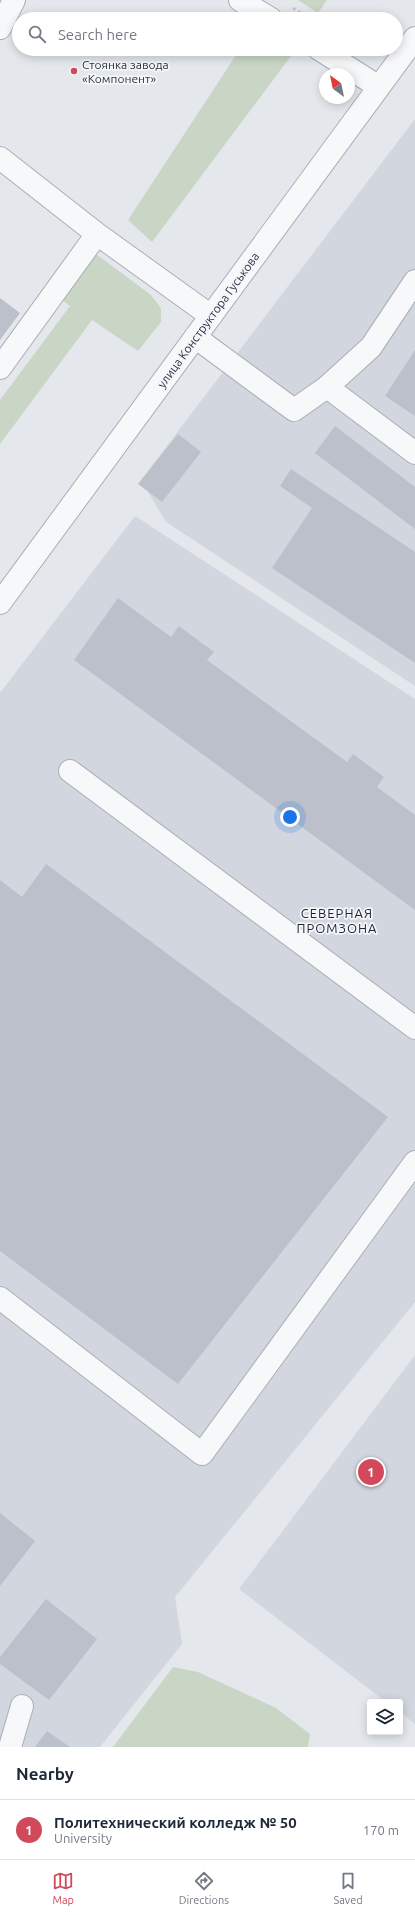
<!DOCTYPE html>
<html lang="en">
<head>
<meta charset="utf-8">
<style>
  :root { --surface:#fff; --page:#f6f6f7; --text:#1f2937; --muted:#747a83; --line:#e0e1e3; --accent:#d1495b }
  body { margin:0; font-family:Ubuntu,sans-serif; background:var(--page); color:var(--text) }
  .controls { position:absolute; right:12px; bottom:12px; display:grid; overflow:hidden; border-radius:4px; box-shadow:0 2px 10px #0003 }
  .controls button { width:36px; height:36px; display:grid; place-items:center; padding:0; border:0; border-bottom:1px solid var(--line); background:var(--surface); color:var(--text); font:20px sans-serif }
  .compass { position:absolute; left:319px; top:68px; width:36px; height:36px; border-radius:50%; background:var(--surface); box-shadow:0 2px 10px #0003; rotate:327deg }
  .you { position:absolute; left:290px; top:817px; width:14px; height:14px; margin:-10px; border:3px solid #fff; border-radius:50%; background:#1a73e8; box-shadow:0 0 0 6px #1a73e833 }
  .badge { display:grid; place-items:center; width:26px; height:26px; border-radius:50%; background:var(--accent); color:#fff; font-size:13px; font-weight:700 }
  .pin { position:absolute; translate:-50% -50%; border:2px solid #fff; box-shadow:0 1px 4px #0006 }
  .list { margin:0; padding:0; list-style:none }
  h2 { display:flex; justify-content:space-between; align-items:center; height:52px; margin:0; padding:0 16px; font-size:17px }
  h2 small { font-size:13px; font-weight:400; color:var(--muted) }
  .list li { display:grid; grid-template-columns:26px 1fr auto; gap:12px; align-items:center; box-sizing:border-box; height:60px; padding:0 16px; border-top:1px solid var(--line) }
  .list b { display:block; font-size:15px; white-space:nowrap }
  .list p { margin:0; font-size:13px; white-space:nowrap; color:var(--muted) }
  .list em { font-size:13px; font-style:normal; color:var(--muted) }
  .icon { flex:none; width:22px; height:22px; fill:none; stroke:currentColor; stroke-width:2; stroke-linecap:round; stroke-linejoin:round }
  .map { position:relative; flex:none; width:415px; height:1747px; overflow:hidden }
  .search { position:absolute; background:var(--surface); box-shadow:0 2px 10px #0003; left:12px; right:12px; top:12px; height:44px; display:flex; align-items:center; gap:10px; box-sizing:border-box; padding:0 14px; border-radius:22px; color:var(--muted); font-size:15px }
  .sheet { height:112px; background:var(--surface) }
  nav { display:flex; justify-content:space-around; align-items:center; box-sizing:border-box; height:56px; border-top:1px solid var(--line); background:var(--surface); font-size:11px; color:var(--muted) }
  nav a { display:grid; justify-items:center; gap:2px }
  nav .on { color:var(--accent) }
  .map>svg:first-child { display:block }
</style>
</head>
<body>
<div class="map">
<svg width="415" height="1747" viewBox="0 0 415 1747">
  <rect width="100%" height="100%" fill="#e4e7ec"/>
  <path fill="#d2d6de" d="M415,119V686L166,522L141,480Z
    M135,516L415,699V1302L175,1597L182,1644L100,1747H0V693Z
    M415,1355V1724L400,1712V1702H386L239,1589Z"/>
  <path fill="#c9d6c5" d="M298,0H327L318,13Z
    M240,49H280L291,56L152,242L128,220Z
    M92,251L151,295L161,308V322L138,351L92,320L0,444V400L70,306L48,290Z
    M173,1667L198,1672L276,1708L310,1734L308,1747H113Z"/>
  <path fill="#bbc0ca" d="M0,298L20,313L0,340Z
    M415,350V416L385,396Z
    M335,426L415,487V529L315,453Z
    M178,434L201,452L162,502L138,484Z
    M291,469L415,552V663L272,568L312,508L280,486Z
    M118,598L171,637L179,626L214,652L207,660L347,762L353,754L384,777L377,787L415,815V910L74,660Z
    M46,864L388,1117L178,1384L0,1251V880L22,897Z
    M0,1513L35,1541L0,1586Z
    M46,1599L97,1639L49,1700L0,1664V1657Z
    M47,1731L70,1747H35Z"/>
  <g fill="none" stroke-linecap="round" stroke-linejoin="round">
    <defs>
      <path id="minor" d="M240,0L271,19
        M0,28L14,0
        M319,49L379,87
        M0,158L97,234L211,316
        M195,337L294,410L327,387L371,347L415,281
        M0,368L97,234
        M327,387L415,453
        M0,603L415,38
        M70,771L415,1028
        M0,1298L202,1454L415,1162
        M10,1747L22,1706"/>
    </defs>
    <use href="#minor" stroke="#a9aeb7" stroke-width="24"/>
    <path stroke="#c2c5cb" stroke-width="2.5" stroke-dasharray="3 3" stroke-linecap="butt" d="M293,8L311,19"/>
    <use href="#minor" stroke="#f7f8fa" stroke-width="22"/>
  </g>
  <circle fill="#d1495b" stroke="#f4f6f9" stroke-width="1.5" cx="74" cy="71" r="4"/>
  <g text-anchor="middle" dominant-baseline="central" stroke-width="3.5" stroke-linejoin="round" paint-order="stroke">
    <g font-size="12" fill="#2b3445" stroke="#f4f6f9" text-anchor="start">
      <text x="82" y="64">Стоянка завода<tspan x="82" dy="14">«Компонент»</tspan></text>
    </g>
    <g font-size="12" fill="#2b3445" stroke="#f4f6f9">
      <text transform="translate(208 320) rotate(-54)">улица Конструктора Гуськова</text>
    </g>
    <g font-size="13" letter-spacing="1" fill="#1d2536" stroke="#f4f6f9">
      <text x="337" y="913">СЕВЕРНАЯ<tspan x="337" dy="15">ПРОМЗОНА</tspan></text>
    </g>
  </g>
</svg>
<div class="controls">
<button><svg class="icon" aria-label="layers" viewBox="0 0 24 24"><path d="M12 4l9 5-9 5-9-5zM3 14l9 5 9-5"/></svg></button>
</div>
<svg class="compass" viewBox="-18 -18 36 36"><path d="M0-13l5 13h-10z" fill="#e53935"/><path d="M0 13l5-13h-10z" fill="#747a83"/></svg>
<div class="you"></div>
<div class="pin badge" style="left:371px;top:1472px">1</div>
<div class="search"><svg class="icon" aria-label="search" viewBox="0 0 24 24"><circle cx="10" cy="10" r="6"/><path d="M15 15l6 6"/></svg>Search here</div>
</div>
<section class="sheet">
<h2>Nearby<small></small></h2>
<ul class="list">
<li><span class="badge">1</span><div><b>Политехнический колледж № 50</b><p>University</p></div><em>170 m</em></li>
</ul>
</section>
<nav>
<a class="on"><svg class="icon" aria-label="map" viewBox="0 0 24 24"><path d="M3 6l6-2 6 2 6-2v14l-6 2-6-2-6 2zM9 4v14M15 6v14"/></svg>Map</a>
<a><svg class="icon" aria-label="directions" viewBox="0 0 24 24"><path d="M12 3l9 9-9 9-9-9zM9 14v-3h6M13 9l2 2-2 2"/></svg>Directions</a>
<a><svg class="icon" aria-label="saved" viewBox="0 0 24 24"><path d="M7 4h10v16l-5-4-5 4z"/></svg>Saved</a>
</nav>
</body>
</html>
